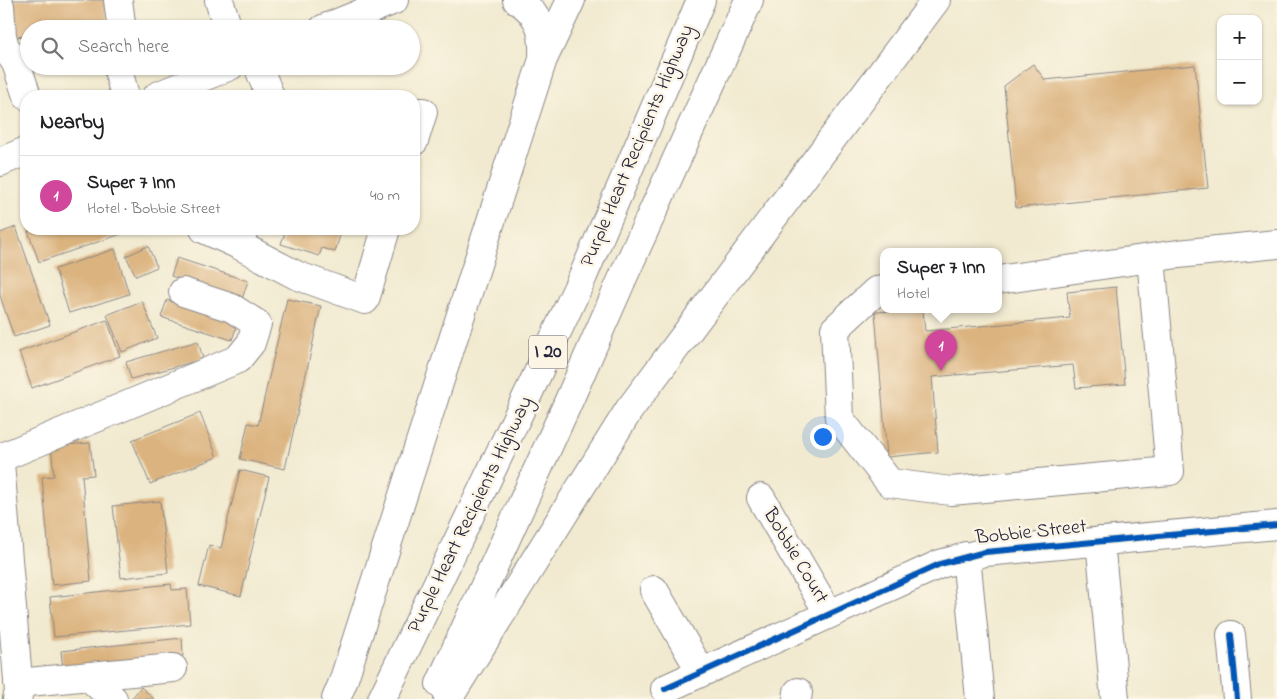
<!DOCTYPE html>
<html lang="en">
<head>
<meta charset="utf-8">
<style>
  :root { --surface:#fff; --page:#f6f6f6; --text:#202124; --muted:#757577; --line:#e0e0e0; --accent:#7c3aed }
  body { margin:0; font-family:"Indie Flower",sans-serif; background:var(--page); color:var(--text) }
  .controls { position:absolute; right:15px; top:15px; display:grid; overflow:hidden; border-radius:10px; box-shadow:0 1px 4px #0004 }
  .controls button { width:45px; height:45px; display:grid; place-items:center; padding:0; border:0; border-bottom:1px solid var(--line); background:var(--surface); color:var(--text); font:25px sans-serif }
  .you { position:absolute; left:822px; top:436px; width:18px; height:18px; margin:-12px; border:4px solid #fff; border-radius:50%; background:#1a73e8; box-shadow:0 0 0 8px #1a73e833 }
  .badge { display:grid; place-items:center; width:32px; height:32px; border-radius:50%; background:var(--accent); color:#fff; font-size:16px; font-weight:700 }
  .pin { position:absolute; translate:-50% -41px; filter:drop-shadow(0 1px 2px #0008) }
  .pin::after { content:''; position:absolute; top:26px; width:18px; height:15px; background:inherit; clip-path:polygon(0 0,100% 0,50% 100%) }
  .popup { position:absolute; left:880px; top:248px; width:122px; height:65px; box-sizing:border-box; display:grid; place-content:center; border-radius:10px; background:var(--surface); filter:drop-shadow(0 1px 4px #0005); font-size:16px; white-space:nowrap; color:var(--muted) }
  .popup b { font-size:19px; color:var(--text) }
  .popup::after { content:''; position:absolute; left:50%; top:100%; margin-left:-10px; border:10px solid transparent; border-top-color:var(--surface) }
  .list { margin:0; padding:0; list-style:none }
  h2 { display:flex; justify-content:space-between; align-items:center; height:65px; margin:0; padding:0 20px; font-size:21px }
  h2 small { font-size:16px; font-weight:400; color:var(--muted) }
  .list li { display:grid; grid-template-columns:32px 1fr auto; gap:15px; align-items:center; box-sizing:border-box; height:80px; padding:0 20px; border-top:1px solid var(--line) }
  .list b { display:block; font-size:19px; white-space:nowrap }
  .list p { margin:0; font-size:16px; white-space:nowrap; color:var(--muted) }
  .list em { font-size:16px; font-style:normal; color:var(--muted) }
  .icon { flex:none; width:28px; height:28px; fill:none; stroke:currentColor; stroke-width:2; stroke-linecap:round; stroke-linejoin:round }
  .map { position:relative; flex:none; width:1277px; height:699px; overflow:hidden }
  .search { position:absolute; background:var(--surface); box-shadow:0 1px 4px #0004; left:20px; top:20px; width:400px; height:55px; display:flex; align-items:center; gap:12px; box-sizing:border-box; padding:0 18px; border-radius:28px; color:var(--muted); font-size:19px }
  .panel { position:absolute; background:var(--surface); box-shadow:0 1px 4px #0004; left:20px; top:90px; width:400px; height:145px; border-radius:20px }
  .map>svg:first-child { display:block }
</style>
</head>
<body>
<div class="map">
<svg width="1277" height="699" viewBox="0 0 1277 699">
  <rect width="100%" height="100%" fill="#fcf5e5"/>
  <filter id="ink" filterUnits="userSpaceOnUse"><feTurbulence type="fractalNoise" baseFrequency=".02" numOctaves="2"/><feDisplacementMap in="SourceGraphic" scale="10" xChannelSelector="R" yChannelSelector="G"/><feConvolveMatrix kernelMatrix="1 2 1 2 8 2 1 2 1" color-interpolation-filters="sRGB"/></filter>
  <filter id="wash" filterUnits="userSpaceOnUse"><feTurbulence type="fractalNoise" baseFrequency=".0096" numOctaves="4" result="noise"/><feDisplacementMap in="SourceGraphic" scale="20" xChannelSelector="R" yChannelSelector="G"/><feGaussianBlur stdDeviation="1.12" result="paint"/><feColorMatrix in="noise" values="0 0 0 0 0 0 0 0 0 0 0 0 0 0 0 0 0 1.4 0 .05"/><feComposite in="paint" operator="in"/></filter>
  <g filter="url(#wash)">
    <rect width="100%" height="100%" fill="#f1ead0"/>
    <g id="blocks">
      <path fill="#dbb37f" d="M8,0H106L108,29H29V36L11,37Z
        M1033,64L1045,80L1195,65L1208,188L1016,208L1004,86Z
        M16,227L50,325L14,337L0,296V233Z
        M33,229H136L39,262L28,231Z
        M286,229H342L335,252L322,248L319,256L281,244Z
        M148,246L157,267L136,276L126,256Z
        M115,249L129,294L69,313L55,269Z
        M177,258L248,281L242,299L171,276Z
        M1116,287L1125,384L1076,388L1073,365L932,377L938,452L887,457L875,312L923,310L925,331L1070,318L1067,292Z
        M287,299L321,306L285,469L240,459L248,423L258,425Z
        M167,300L238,322L232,340L161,317Z
        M142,301L157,338L122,352L107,315Z
        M107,320L120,356L32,388L19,352Z
        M198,341L203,359L131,379L126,362Z
        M200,413L217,457L150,484L132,440Z
        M90,443L94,475L82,476L91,581L52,585L42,477L54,476L51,446Z
        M240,470L269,477L241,596L199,586L209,545L221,548Z
        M160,501L168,573L121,578L113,506Z
        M171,584L172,590L187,589L190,624L54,637L50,597Z
        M182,638L183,656L63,669L61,651Z
        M141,687L154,699H131Z"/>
    </g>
  </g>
  <g filter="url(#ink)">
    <use href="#blocks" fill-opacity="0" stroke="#8a8686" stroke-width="1"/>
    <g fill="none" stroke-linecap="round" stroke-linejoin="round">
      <defs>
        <path id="minor" d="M118,0L121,23L120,29
          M219,0L228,29
          M0,6L2,36L5,47L16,63L27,96
          M117,66L125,96
          M258,66L270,96
          M414,112H423L414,141
          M204,229L239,245L244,229
          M239,245L296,275L365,300L386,229
          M998,280L1178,254L1277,244
          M884,290L876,291L835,329L839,418L890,483L951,491L1170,471L1151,258
          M0,458L238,359L251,343L257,324L232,308L183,292
          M0,463L19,692L17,699
          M761,498L829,614
          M1100,541L1115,699
          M966,556L980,699
          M654,590L701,672
          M1231,635L1237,699
          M89,677L113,699
          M18,683L173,668
          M665,689L940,564L985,552L1277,525
          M797,699L798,692"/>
        <path id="major" d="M323,29L394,0
          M157,96L230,66
          M0,162L26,151"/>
        <path id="highway" d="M544,57L571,0
          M440,684L566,407L624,275L749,0
          M336,699L343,682L543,59C544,33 541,15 517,0
          M382,699L529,392L583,276L701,0
          M448,699L629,410L936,0"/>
      </defs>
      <use href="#minor" stroke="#8a8686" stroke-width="30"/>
      <use href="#major" stroke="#8a8686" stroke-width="30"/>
      <use href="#highway" stroke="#8a8686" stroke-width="30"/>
      <use href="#minor" stroke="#fff" stroke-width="28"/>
      <use href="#major" stroke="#fff" stroke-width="28"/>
      <use href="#highway" stroke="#fff" stroke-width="28"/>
      <defs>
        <path id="cycleway" d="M1231,635L1237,699
          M665,689L940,564L985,552L1277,525"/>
      </defs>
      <use href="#cycleway" stroke="#fcf5e5" stroke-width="9"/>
      <use href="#cycleway" stroke="#0057b8" stroke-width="6"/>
    </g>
  </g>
  <g text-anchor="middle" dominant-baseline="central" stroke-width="5" stroke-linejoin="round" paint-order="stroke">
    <rect fill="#fcf5e5" stroke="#63616e" stroke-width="1" x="529" y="335.5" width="38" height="33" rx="4"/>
    <g font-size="19" font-weight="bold" fill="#22223b">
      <text x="548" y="352">I 20</text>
    </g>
    <g font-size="20" fill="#22223b" stroke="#fcf5e5">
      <text transform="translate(638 146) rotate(-67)">Purple Heart Recipients Highway</text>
      <text transform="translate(471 515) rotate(-64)">Purple Heart Recipients Highway</text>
      <text transform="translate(1031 533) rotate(-6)">Bobbie Street</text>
      <text transform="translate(795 556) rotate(59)">Bobbie Court</text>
    </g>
  </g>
</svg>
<div class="controls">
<button>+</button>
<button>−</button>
</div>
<div class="you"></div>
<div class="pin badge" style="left:941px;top:371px;background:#d1479c">1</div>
<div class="popup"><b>Super 7 Inn</b>Hotel</div>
<div class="search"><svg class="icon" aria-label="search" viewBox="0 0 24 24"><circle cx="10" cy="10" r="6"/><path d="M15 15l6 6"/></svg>Search here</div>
<section class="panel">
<h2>Nearby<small></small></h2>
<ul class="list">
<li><span class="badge" style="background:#d1479c">1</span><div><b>Super 7 Inn</b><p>Hotel · Bobbie Street</p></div><em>40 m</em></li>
</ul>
</section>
</div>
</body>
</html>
